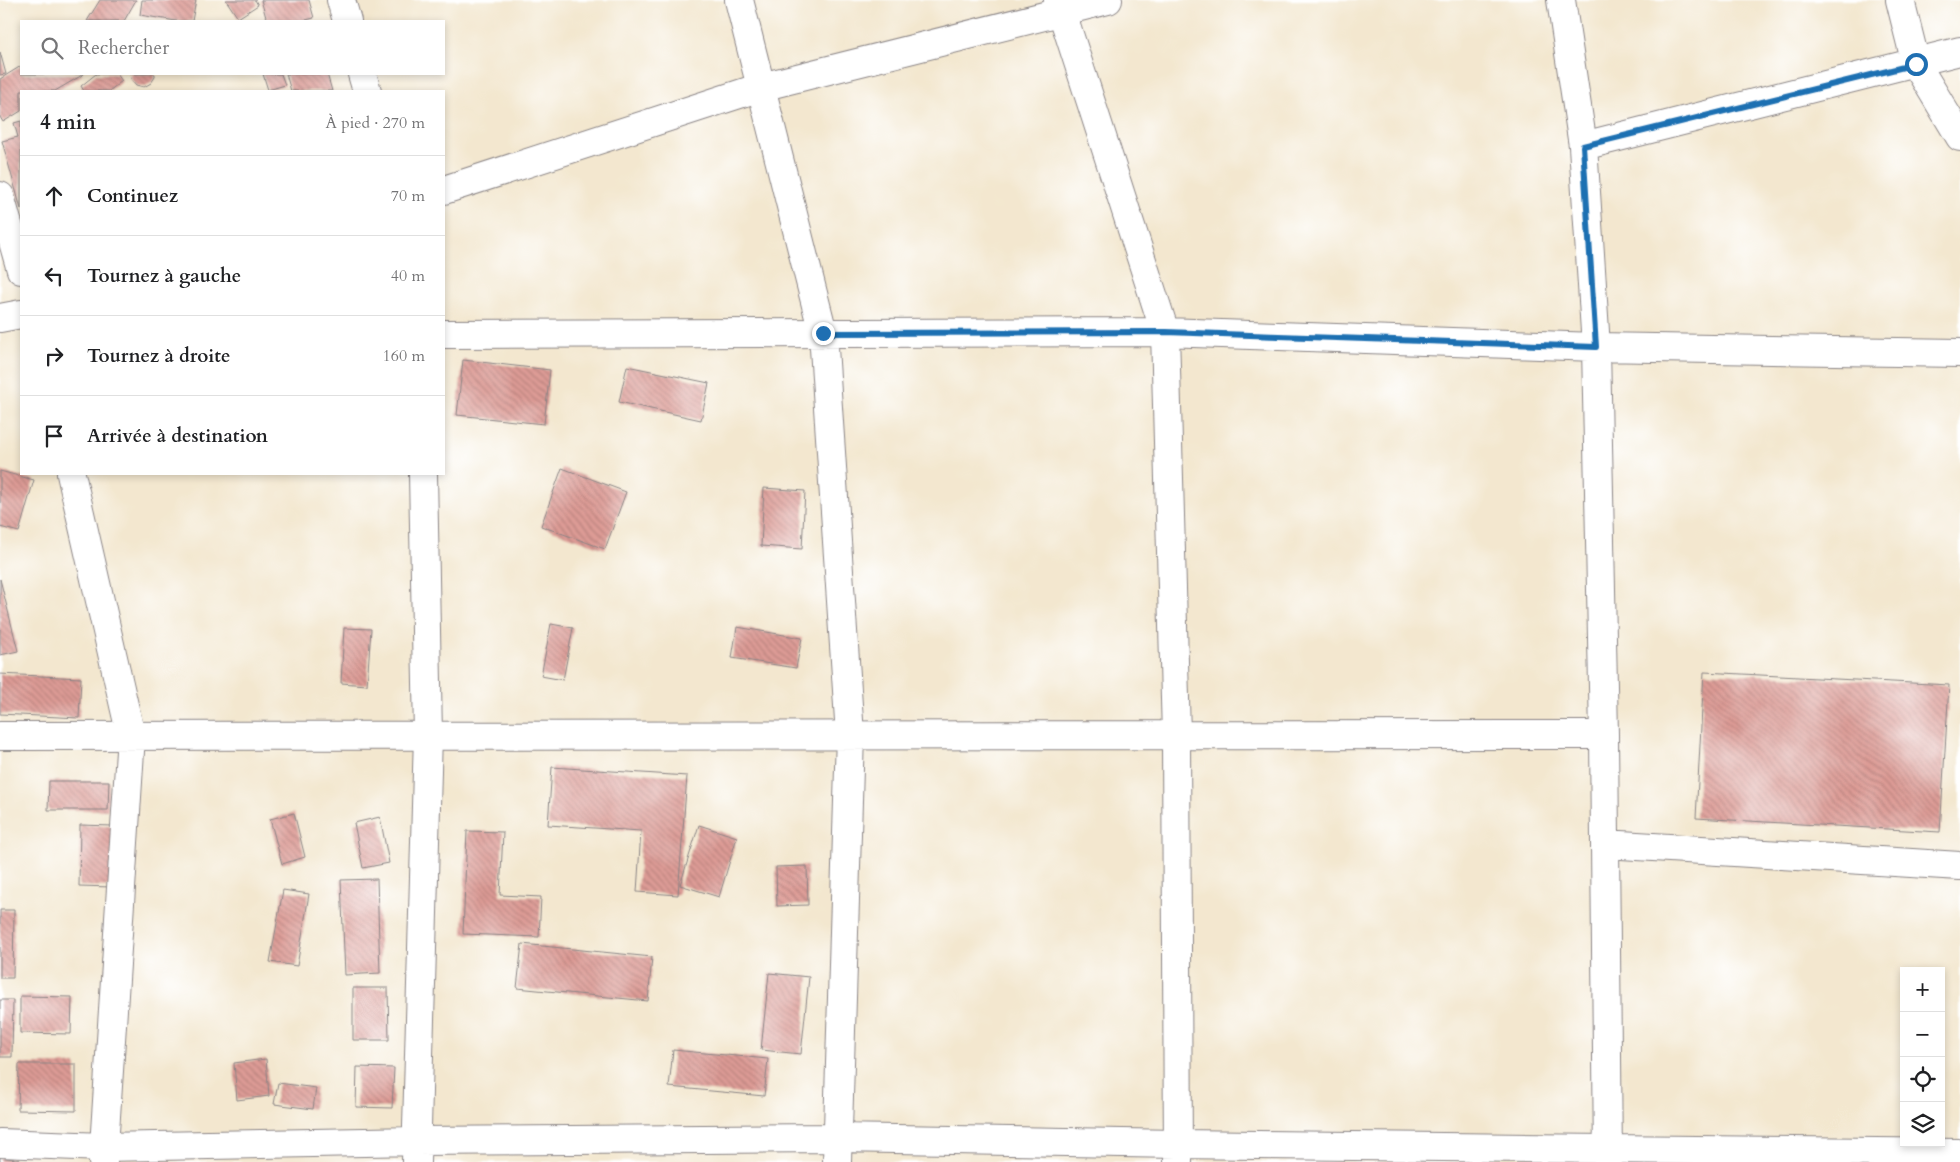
<!DOCTYPE html>
<html lang="fr">
<head>
<meta charset="utf-8">
<style>
  :root { --surface:#fff; --page:#f2f2f2; --text:#202124; --muted:#757577; --line:#e0e0e0 }
  body { margin:0; font-family:Cardo,serif; background:var(--page); color:var(--text) }
  .controls { position:absolute; right:15px; bottom:15px; display:grid; overflow:hidden; border-radius:0px; box-shadow:0 2px 8px #0003 }
  .controls button { width:45px; height:45px; display:grid; place-items:center; padding:0; border:0; border-bottom:1px solid var(--line); background:var(--surface); color:var(--text); font:25px sans-serif }
  .stop { position:absolute; width:15px; height:15px; margin:-11px; border:4px solid #1f6fb2; border-radius:50%; background:#fff }
  .stop.end { background:#1f6fb2; border-color:#fff; box-shadow:0 1px 5px #0008 }
  .list { margin:0; padding:0; list-style:none }
  h2 { display:flex; justify-content:space-between; align-items:center; height:65px; margin:0; padding:0 20px; font-size:21px }
  h2 small { font-size:16px; font-weight:400; color:var(--muted) }
  .list li { display:grid; grid-template-columns:32px 1fr auto; gap:15px; align-items:center; box-sizing:border-box; height:80px; padding:0 20px; border-top:1px solid var(--line) }
  .list b { display:block; font-size:19px; white-space:nowrap }
  .list em { font-size:16px; font-style:normal; color:var(--muted) }
  .icon { flex:none; width:28px; height:28px; fill:none; stroke:currentColor; stroke-width:2; stroke-linecap:round; stroke-linejoin:round }
  .map { position:relative; flex:none; width:1960px; height:1162px; overflow:hidden }
  .search { position:absolute; background:var(--surface); box-shadow:0 2px 8px #0003; left:20px; top:20px; width:425px; height:55px; display:flex; align-items:center; gap:12px; box-sizing:border-box; padding:0 18px; border-radius:0px; color:var(--muted); font-size:19px }
  .panel { position:absolute; background:var(--surface); box-shadow:0 2px 8px #0003; left:20px; top:90px; width:425px; height:385px; border-radius:0px }
  .map>svg:first-child { display:block }
</style>
</head>
<body>
<div class="map">
<svg width="1960" height="1162" viewBox="0 0 1960 1162">
  <defs>
    <pattern id="building-back-hatch" width="6" height="6" patternUnits="userSpaceOnUse" patternTransform="scale(1.25)"><rect width="6" height="6" fill="#dd9b95"/><path d="M-1 5l2 2M0 0l6 6M5-1l2 2" fill="none" stroke="#b37e7b"/></pattern>
  </defs>
  <rect width="100%" height="100%" fill="#fff"/>
  <filter id="ink" filterUnits="userSpaceOnUse"><feTurbulence type="fractalNoise" baseFrequency=".02" numOctaves="2"/><feDisplacementMap in="SourceGraphic" scale="10" xChannelSelector="R" yChannelSelector="G"/><feConvolveMatrix kernelMatrix="1 2 1 2 8 2 1 2 1" color-interpolation-filters="sRGB"/></filter>
  <filter id="wash" filterUnits="userSpaceOnUse"><feTurbulence type="fractalNoise" baseFrequency=".0096" numOctaves="4" result="noise"/><feDisplacementMap in="SourceGraphic" scale="20" xChannelSelector="R" yChannelSelector="G"/><feGaussianBlur stdDeviation="1.12" result="paint"/><feColorMatrix in="noise" values="0 0 0 0 0 0 0 0 0 0 0 0 0 0 0 0 0 1.4 0 .05"/><feComposite in="paint" operator="in"/></filter>
  <g filter="url(#wash)">
    <rect width="100%" height="100%" fill="#f3e7cf"/>
    <g id="blocks">
      <path fill="url(#building-back-hatch)" d="M100,0H136L124,21H87Z
        M142,0H196L192,21H176L140,15Z
        M226,0H255L258,5L238,18Z
        M261,0H309L314,18L302,21H267Z
        M0,52L6,74L0,75Z
        M21,66V74H84L55,91H21V111L3,122L0,117V79Z
        M96,74H117L122,81L109,91H84L81,86Z
        M130,74H155V77L151,83L144,87L136,85L131,79Z
        M263,74H281L285,85L268,90Z
        M286,74H327L332,91H291Z
        M21,121V209L2,141L18,137L14,123Z
        M463,360L550,370L544,424L457,415Z
        M627,366L709,383L701,420L619,402Z
        M562,468L626,492L605,549L541,526Z
        M0,471L34,480L19,532L0,527Z
        M764,488L805,491L802,549L761,546Z
        M0,579L18,651L0,655Z
        M551,624L573,628L563,680L541,676Z
        M737,627L802,638L796,668L732,658Z
        M344,628L371,629L367,685L341,683Z
        M1704,672L1949,685L1940,832L1696,818Z
        M0,674L81,678L79,718L0,714Z
        M552,767L687,776L678,895L637,892L641,831L548,825Z
        M49,781H109L108,810H48Z
        M294,813L305,857L282,864L270,819Z
        M380,817L389,863L363,868L354,823Z
        M80,825L113,826L112,887L79,886Z
        M699,825L737,837L719,897L680,885Z
        M467,831L503,832L500,895L541,897L539,937L463,934Z
        M807,866L808,905L777,906L776,867Z
        M377,879L380,973L345,975L341,880Z
        M283,890L309,894L297,966L270,962Z
        M0,910H14L13,978H0Z
        M522,944L652,957L648,1001L517,988Z
        M769,973L809,977L801,1054L761,1050Z
        M353,988H388L389,1040H353Z
        M20,996L72,997L71,1034L20,1033Z
        M0,1000H13L12,1057H0Z
        M673,1050L768,1059L764,1096L669,1087Z
        M266,1059L269,1096L237,1100L234,1063Z
        M19,1064H76V1111L18,1110Z
        M357,1067L394,1068L392,1108L356,1107Z
        M278,1083L316,1088L313,1109L274,1104Z
        M0,1157L14,1159L13,1162H0Z"/>
    </g>
  </g>
  <g filter="url(#ink)">
    <use href="#blocks" fill-opacity="0" stroke="#8a8485" stroke-width="1"/>
    <g fill="none" stroke-linecap="round" stroke-linejoin="round">
      <defs>
        <path id="minor" d="M341,0L347,21
          M739,0L823,333L850,735L837,1162
          M1058,0L1165,332L1176,735L1178,1162
          M1561,0L1583,146L1596,347L1604,735L1608,1162
          M1900,0L1916,64L1960,137
          M362,74L367,91
          M1583,146L1960,51
          M444,190L761,87L1108,0
          M0,196L21,270
          M0,318L21,314
          M444,334L1165,332L1596,347L1960,353
          M71,474L131,736L103,1162
          M0,736L1604,735
          M1605,844L1960,866
          M0,1143L103,1147L416,1141L838,1138L1178,1144L1960,1153
          M416,1162L428,735L423,474"/>
      </defs>
      <use href="#minor" stroke="#8a8485" stroke-width="30"/>
      <use href="#minor" stroke="#fff" stroke-width="28"/>
    </g>
  </g>
  <g fill="none" stroke-linecap="round" stroke-linejoin="round" filter="url(#ink)">
    <path stroke="#1f6fb2" stroke-width="6" d="M823,333L1166,332L1596,347L1583,146L1916,64"/>
  </g>
</svg>
<div class="controls">
<button>+</button>
<button>−</button>
<button><svg class="icon" aria-label="locate" viewBox="0 0 24 24"><circle cx="12" cy="12" r="6"/><path d="M12 2v4M12 18v4M2 12h4M18 12h4"/></svg></button>
<button><svg class="icon" aria-label="layers" viewBox="0 0 24 24"><path d="M12 4l9 5-9 5-9-5zM3 14l9 5 9-5"/></svg></button>
</div>
<div class="stop" style="left:1916px;top:64px"></div>
<div class="stop end" style="left:823px;top:333px"></div>
<div class="search"><svg class="icon" aria-label="search" viewBox="0 0 24 24"><circle cx="10" cy="10" r="6"/><path d="M15 15l6 6"/></svg>Rechercher</div>
<section class="panel">
<h2>4 min<small>À pied · 270 m</small></h2>
<ul class="list">
<li><svg class="icon" aria-label="ahead" viewBox="0 0 24 24"><path d="M12 20V5M6 11l6-6 6 6"/></svg><div><b>Continuez</b></div><em>70 m</em></li>
<li><svg class="icon" aria-label="left" viewBox="0 0 24 24"><path d="M17 20v-9H6M10 6l-5 5 5 5"/></svg><div><b>Tournez à gauche</b></div><em>40 m</em></li>
<li><svg class="icon" aria-label="right" viewBox="0 0 24 24"><path d="M7 20v-9h11M14 6l5 5-5 5"/></svg><div><b>Tournez à droite</b></div><em>160 m</em></li>
<li><svg class="icon" aria-label="arrive" viewBox="0 0 24 24"><path d="M6 21V4h12l-3 4 3 4H6"/></svg><div><b>Arrivée à destination</b></div></li>
</ul>
</section>
</div>
</body>
</html>
